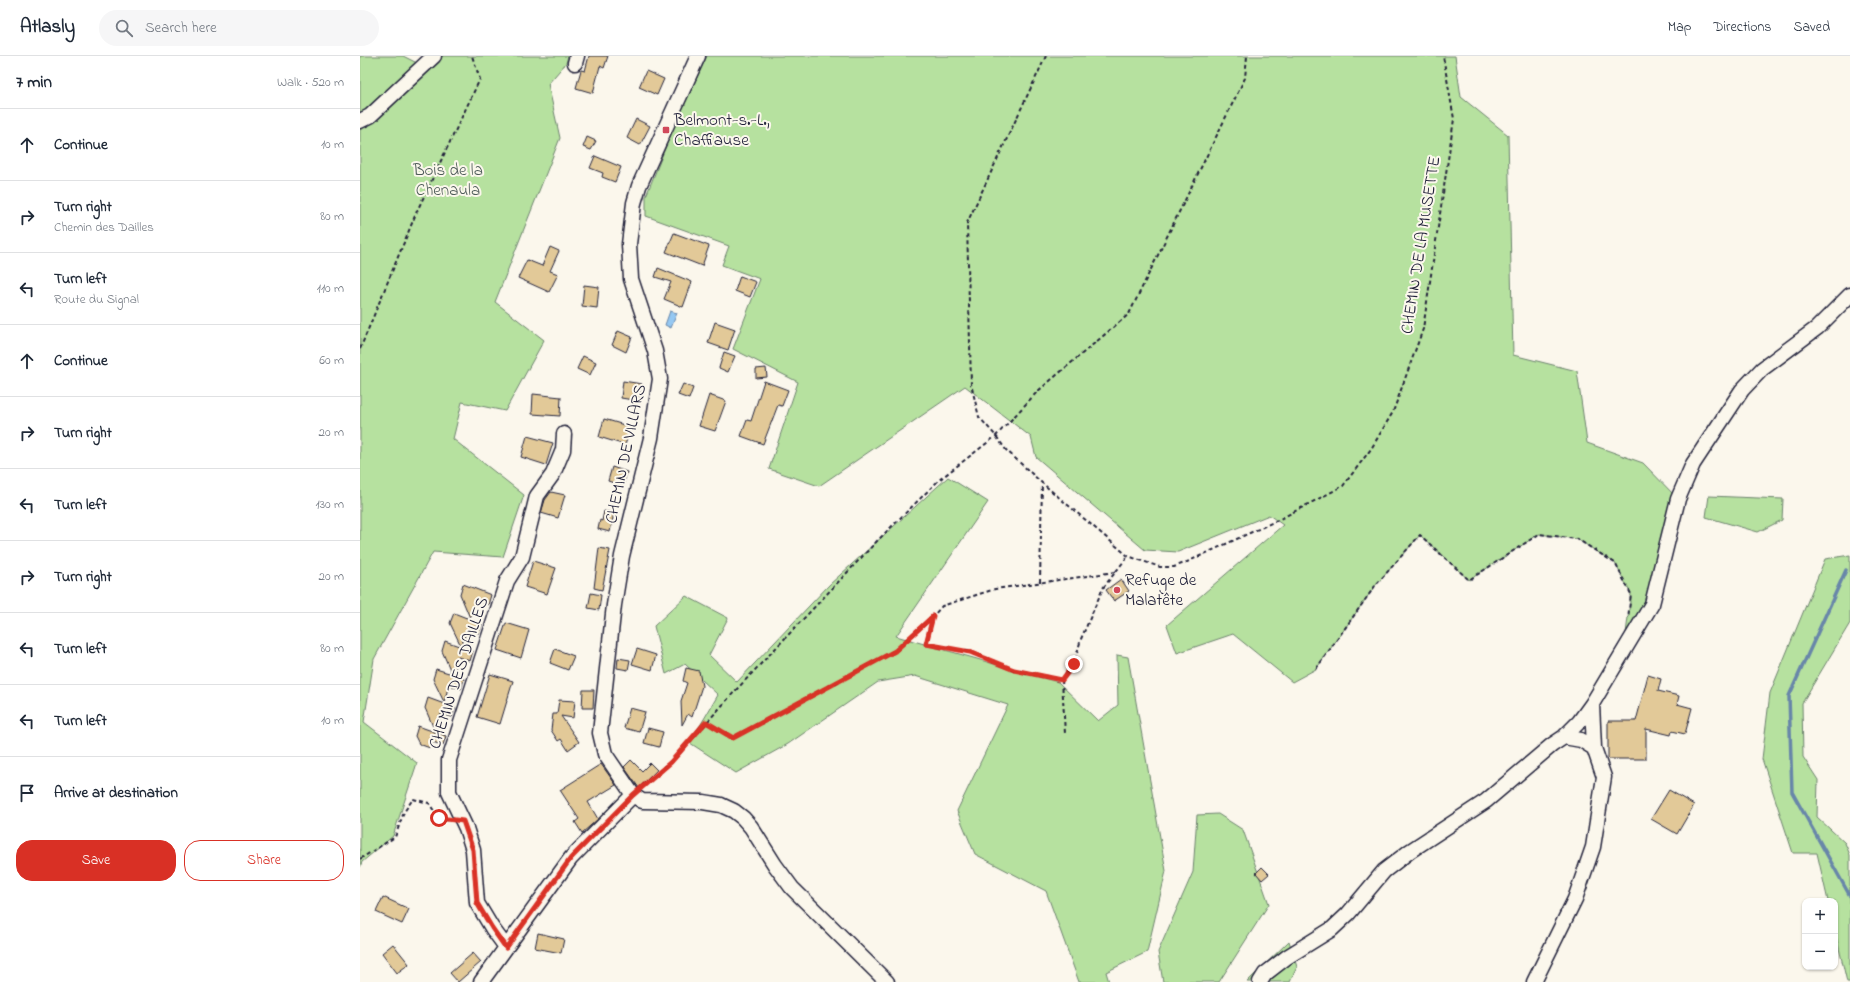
<!DOCTYPE html>
<html lang="en">
<head>
<meta charset="utf-8">
<style>
  :root { --surface:#fff; --page:#f6f6f7; --text:#1f2937; --muted:#747a83; --line:#e0e1e3; --accent:#d93025 }
  body { margin:0; font-family:"Indie Flower",sans-serif; background:var(--page); color:var(--text) }
  .controls { position:absolute; right:12px; bottom:12px; display:grid; overflow:hidden; border-radius:8px; box-shadow:0 1px 3px #0004 }
  .controls button { width:36px; height:36px; display:grid; place-items:center; padding:0; border:0; border-bottom:1px solid var(--line); background:var(--surface); color:var(--text); font:20px sans-serif }
  .stop { position:absolute; width:12px; height:12px; margin:-9px; border:3px solid #d93025; border-radius:50%; background:#fff }
  .stop.end { background:#d93025; border-color:#fff; box-shadow:0 1px 4px #0008 }
  .list { margin:0; padding:0; list-style:none }
  h2 { display:flex; justify-content:space-between; align-items:center; height:52px; margin:0; padding:0 16px; font-size:17px }
  h2 small { font-size:13px; font-weight:400; color:var(--muted) }
  .list li { display:grid; grid-template-columns:26px 1fr auto; gap:12px; align-items:center; box-sizing:border-box; height:72px; padding:0 16px; border-top:1px solid var(--line) }
  .list b { display:block; font-size:15px; white-space:nowrap }
  .list p { margin:0; font-size:13px; white-space:nowrap; color:var(--muted) }
  .list em { font-size:13px; font-style:normal; color:var(--muted) }
  .actions { display:flex; gap:8px; padding:12px 16px }
  .actions a { flex:1; padding:9px 0; border:1px solid var(--accent); border-radius:16px; text-align:center; font-size:14px; color:var(--accent) }
  .actions .main { background:var(--accent); color:#fff }
  .icon { flex:none; width:22px; height:22px; fill:none; stroke:currentColor; stroke-width:2; stroke-linecap:round; stroke-linejoin:round }
  .map { position:relative; flex:none; width:1490px; height:926px; overflow:hidden }
  header { display:flex; align-items:center; gap:24px; box-sizing:border-box; height:56px; padding:0 20px; background:var(--surface); border-bottom:1px solid var(--line) }
  header strong { font-size:19px }
  nav { display:flex; gap:22px; margin-inline-start:auto; font-size:14px }
  .search { width:280px; height:36px; background:var(--page); display:flex; align-items:center; gap:10px; box-sizing:border-box; padding:0 14px; border-radius:22px; color:var(--muted); font-size:15px }
  main { display:flex }
  aside { flex:1; background:var(--surface) }
  .map>svg:first-child { display:block }
</style>
</head>
<body>
<header>
<strong>Atlasly</strong>
<div class="search"><svg class="icon" aria-label="search" viewBox="0 0 24 24"><circle cx="10" cy="10" r="6"/><path d="M15 15l6 6"/></svg>Search here</div>
<nav><a>Map</a><a>Directions</a><a>Saved</a></nav>
</header>
<main>
<aside>
<h2>7 min<small>Walk · 520 m</small></h2>
<ul class="list">
<li><svg class="icon" aria-label="ahead" viewBox="0 0 24 24"><path d="M12 20V5M6 11l6-6 6 6"/></svg><div><b>Continue</b></div><em>10 m</em></li>
<li><svg class="icon" aria-label="right" viewBox="0 0 24 24"><path d="M7 20v-9h11M14 6l5 5-5 5"/></svg><div><b>Turn right</b><p>Chemin des Dailles</p></div><em>80 m</em></li>
<li><svg class="icon" aria-label="left" viewBox="0 0 24 24"><path d="M17 20v-9H6M10 6l-5 5 5 5"/></svg><div><b>Turn left</b><p>Route du Signal</p></div><em>110 m</em></li>
<li><svg class="icon" aria-label="ahead" viewBox="0 0 24 24"><path d="M12 20V5M6 11l6-6 6 6"/></svg><div><b>Continue</b></div><em>60 m</em></li>
<li><svg class="icon" aria-label="right" viewBox="0 0 24 24"><path d="M7 20v-9h11M14 6l5 5-5 5"/></svg><div><b>Turn right</b></div><em>20 m</em></li>
<li><svg class="icon" aria-label="left" viewBox="0 0 24 24"><path d="M17 20v-9H6M10 6l-5 5 5 5"/></svg><div><b>Turn left</b></div><em>130 m</em></li>
<li><svg class="icon" aria-label="right" viewBox="0 0 24 24"><path d="M7 20v-9h11M14 6l5 5-5 5"/></svg><div><b>Turn right</b></div><em>20 m</em></li>
<li><svg class="icon" aria-label="left" viewBox="0 0 24 24"><path d="M17 20v-9H6M10 6l-5 5 5 5"/></svg><div><b>Turn left</b></div><em>80 m</em></li>
<li><svg class="icon" aria-label="left" viewBox="0 0 24 24"><path d="M17 20v-9H6M10 6l-5 5 5 5"/></svg><div><b>Turn left</b></div><em>10 m</em></li>
<li><svg class="icon" aria-label="arrive" viewBox="0 0 24 24"><path d="M6 21V4h12l-3 4 3 4H6"/></svg><div><b>Arrive at destination</b></div></li>
</ul>
<div class="actions"><a class="main">Save</a><a>Share</a></div>
</aside>
<div class="map">
<svg width="1490" height="926" viewBox="0 0 1490 926">
  <rect width="100%" height="100%" fill="#fbf7ec"/>
  <filter id="ink" filterUnits="userSpaceOnUse"><feTurbulence type="fractalNoise" baseFrequency=".025" numOctaves="2"/><feDisplacementMap in="SourceGraphic" scale="8" xChannelSelector="R" yChannelSelector="G"/><feConvolveMatrix kernelMatrix="1 2 1 2 8 2 1 2 1" color-interpolation-filters="sRGB"/></filter>
  <g filter="url(#ink)">
    <path fill="#b6e19f" stroke="#6c826d" d="M0,0H43L59,8L66,0H208L206,7L188,28L200,82L135,246L184,284L145,355L102,346L93,383L164,439L143,501L73,496L14,603L4,666L57,707L33,780L2,806L0,811Z
      M347,0H1095L1101,41L1148,79L1153,299L1217,315L1227,387L1283,407L1318,443L1292,548L1264,593L1271,538L1255,507L1217,483L1179,478L1109,524L1060,479L1015,530L956,613L932,626L873,578L817,597L807,569L923,469L909,459L818,496L785,494L676,401L671,381L605,330L459,430L409,413L438,326L373,293L400,223L362,209L369,190L286,160V140L312,75Z
      M588,421L628,446L536,580L698,626L738,665L758,649L757,599L768,601L806,815L787,896L746,916L749,926H719L686,835L615,798L597,755L648,649L555,620L518,626L428,688L376,717L330,687L358,639L325,608L306,618L294,570L326,540L368,562L349,599L377,626L469,529Z
      M1349,440L1423,443L1422,464L1398,476L1346,461Z
      M1490,499V567L1442,647L1443,701L1458,724L1457,761L1485,787L1490,799V926H1487L1475,875V845H1468L1457,797H1433L1402,703L1410,637L1465,503Z
      M858,758L883,774L909,848L859,926H803L798,896L833,816L837,759Z
      M929,885L937,911L930,926H887Z"/>
    <path fill="#95c8f2" stroke="#6786a9" d="M310,255L317,257L311,272L305,269Z"/>
    <g fill="none" stroke-linecap="round" stroke-linejoin="round">
      <path stroke="#6786a9" stroke-width="3.5" d="M1486,514L1429,640L1432,736L1490,840"/>
    </g>
    <path fill="#e2c998" stroke="#22223b" d="M229,0H248L244,12L240,10L233,37L216,32L221,14L225,15Z
      M286,15L304,23L297,39L279,31Z
      M276,63L290,70L280,89L267,82Z
      M227,81L236,85L231,94L223,91Z
      M235,100L261,111L255,126L242,121L243,117L230,112Z
      M314,177L349,190L342,210L306,196Z
      M190,191L199,195L190,215L198,218L189,236L158,222L167,204L182,210Z
      M298,212L332,226L323,251L304,243L311,226L295,221Z
      M380,220L396,226L390,241L375,235Z
      M224,229L239,231L237,252L222,250Z
      M355,266L375,273L368,294L348,287Z
      M258,275L272,281L266,296L252,289Z
      M364,296L375,300L368,316L359,312Z
      M223,300L236,306L230,319L217,313Z
      M406,312L407,321L396,322V313Z
      M263,325L282,328L279,345L261,342Z
      M404,325L428,334L422,350L418,349L403,388L381,380L387,364L391,365Z
      M323,328L333,332L329,343L318,339Z
      M173,338L201,341L200,360L172,358Z
      M349,339L366,345L355,375L339,370Z
      M244,363L271,371L265,389L239,381Z
      M167,380L193,387L186,409L161,401Z
      M252,411L267,416L263,430L248,425Z
      M191,436L205,439L198,462L181,457L185,444Z
      M244,455L254,457L250,476L238,473L240,464L242,465Z
      M239,492L250,494L242,534L234,532Z
      M173,505L196,512L187,538L165,531Z
      M761,523L769,535L754,545L746,534Z
      M103,528L131,539L128,549L116,545L110,562L100,538Z
      M231,537L241,539L239,554L228,552Z
      M94,557L122,568L119,577L107,574L101,590L90,567Z
      M146,567L169,574L161,602L137,594Z
      M85,585L113,595L110,605L98,601L93,620L104,623L101,633L89,629L84,646L73,623L76,613L92,618L82,595Z
      M195,593L214,600L208,614L190,607Z
      M277,593L296,599L292,614L272,608Z
      M258,602L270,604L268,614L257,612Z
      M326,612L339,615L342,630L332,661L328,658L322,669L321,645L327,627L323,625Z
      M130,618L153,625L140,668L117,661Z
      M1288,619L1301,623L1298,635L1319,640L1317,648L1332,652L1325,678L1312,675L1311,679L1286,673V703H1248V665H1276Z
      M223,634H234L233,652H222Z
      M68,642L95,652L92,661L81,658L75,675L65,652Z
      M199,644L215,645L213,662L201,660L219,686L208,694L201,683L198,685L191,674L193,658H197Z
      M270,652L285,656L279,676L264,672Z
      M58,670L86,680L83,689L72,686L70,692L59,688L55,680Z
      M288,672L303,676L299,691L284,687Z
      M271,704L282,715L290,707L297,714L279,732L264,711Z
      M241,708L256,729L228,746L238,763L222,777L215,766L219,763L200,734Z
      M1309,734L1334,749L1317,778L1291,763Z
      M902,811L909,818L902,824L896,817Z
      M23,841L49,853L42,868L16,856Z
      M178,877L204,883L201,897L175,892Z
      M33,888L49,908L37,917L22,897Z
      M113,897L121,906L98,926L90,917Z"/>
    <g fill="none" stroke-linecap="round" stroke-linejoin="round">
      <defs>
        <path id="minor" d="M338,0L279,130L274,147L269,188L271,223L295,295L300,323L291,382L262,500L254,549L240,677L245,698L273,739L282,745L343,746L361,749L374,755L383,762L391,771L415,809L432,832L527,926
          M215,7L217,0
          M0,65L10,60L74,0
          M1204,681L1221,684L1234,692
          M146,891L132,872L117,847L113,794L106,772L89,736V704L147,525L162,501L177,440L193,418L203,394L204,378
          M121,926L211,802L273,739
          M900,926L905,918L927,901L972,873L988,858L1024,815L1050,795L1126,745L1192,689L1204,681L1219,666L1232,648L1292,548L1318,443L1333,408L1382,334L1402,313L1457,272L1490,239
          M1174,926L1215,843L1233,791L1244,721L1234,692L1232,648"/>
      </defs>
      <use href="#minor" stroke="#22223b" stroke-width="17"/>
      <path stroke="#22223b" stroke-width="2" stroke-dasharray="4 3" stroke-linecap="butt" d="M686,0L607,167L611,328L619,361L636,380L646,394L682,427L768,500L800,511H814L827,506L920,463L983,430L1011,393L1033,356L1063,273L1094,63L1083,0
        M0,293L57,155L120,23L112,0
        M755,516L635,533L582,550L573,560L566,588L610,596L654,614L702,624L714,608L721,583L743,532L768,500
        M680,526L682,427
        M956,613L1015,530L1060,479L1109,524L1179,478L1217,483L1255,507L1271,538L1268,562
        M702,624L705,678
        M346,666L373,682L535,595L572,561
        M283,730L311,706L377,633L517,485L579,424L636,380L678,335L769,258L885,22L887,0
        M0,803L35,781L44,756L53,743L69,747L79,763L88,764"/>
      <use href="#minor" stroke="#fbf7ec" stroke-width="14"/>
    </g>
  </g>
  <g fill="none" stroke-linecap="round" stroke-linejoin="round" filter="url(#ink)">
    <path stroke="#d93025" stroke-width="5" d="M79,762L103,765L113,794L117,847L132,872L146,892L211,802L273,739L311,706L346,666L373,682L535,595L573,560L566,588L610,596L654,614L702,624L714,608"/>
  </g>
  <g fill="#d1495b" stroke="#fbf7ec" stroke-width="1.5">
    <rect x="302" y="70" width="8" height="8" rx="2"/>
    <circle cx="757" cy="534" r="4"/>
  </g>
  <g text-anchor="middle" dominant-baseline="central" stroke-width="4" stroke-linejoin="round" paint-order="stroke">
    <g font-size="17" fill="#22223b" stroke="#fbf7ec" text-anchor="start">
      <text x="314" y="64">Belmont-s.-L.,<tspan x="314" dy="20">Chaffiause</tspan></text>
      <text x="765" y="524">Refuge de<tspan x="765" dy="20">Malatête</tspan></text>
    </g>
    <g font-size="17" fill="#4e5b59" stroke="#fbf7ec">
      <text x="88" y="114">Bois de la<tspan x="88" dy="20">Chenaula</tspan></text>
    </g>
    <g font-size="17" fill="#22223b" stroke="#fbf7ec">
      <text transform="translate(1061 189) rotate(-81)">CHEMIN DE LA MUSETTE</text>
      <text transform="translate(266 398) rotate(-78)">CHEMIN DE VILLARS</text>
      <text transform="translate(99 617) rotate(-72)">CHEMIN DES DAILLES</text>
    </g>
  </g>
</svg>
<div class="controls">
<button>+</button>
<button>−</button>
</div>
<div class="stop" style="left:79px;top:762px"></div>
<div class="stop end" style="left:714px;top:608px"></div>
</div>
</main>
</body>
</html>
